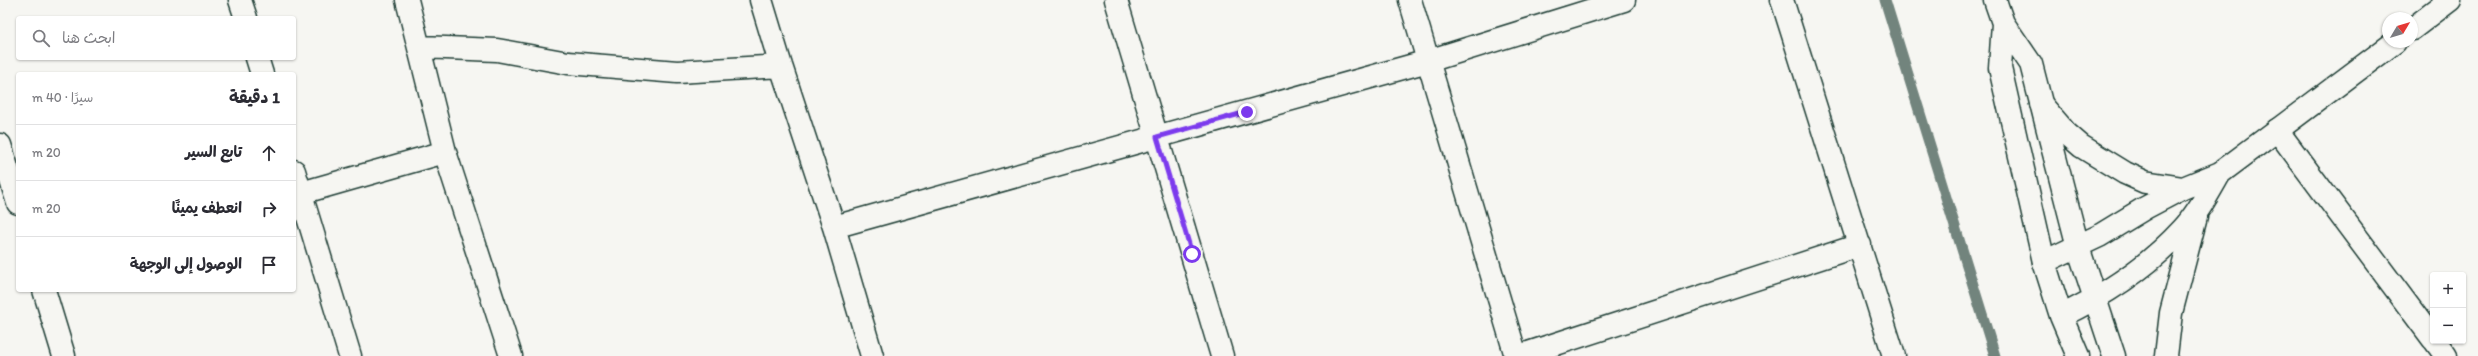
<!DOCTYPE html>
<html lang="ar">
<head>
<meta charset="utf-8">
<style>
  :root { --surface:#fff; --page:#f7f7f7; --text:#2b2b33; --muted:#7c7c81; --line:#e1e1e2 }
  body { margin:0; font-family:Itim,"Playpen Sans Arabic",sans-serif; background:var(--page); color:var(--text); direction:rtl }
  .controls { position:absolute; right:12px; bottom:12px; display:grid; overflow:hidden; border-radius:4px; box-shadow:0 1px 3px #0004 }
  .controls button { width:36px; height:36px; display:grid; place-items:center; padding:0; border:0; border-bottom:1px solid var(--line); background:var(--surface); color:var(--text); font:20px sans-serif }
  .compass { position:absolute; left:2382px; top:12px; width:36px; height:36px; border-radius:50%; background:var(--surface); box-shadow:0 1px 3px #0004; rotate:52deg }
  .stop { position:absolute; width:12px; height:12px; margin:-9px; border:3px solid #7c3aed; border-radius:50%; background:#fff }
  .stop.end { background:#7c3aed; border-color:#fff; box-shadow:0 1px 4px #0008 }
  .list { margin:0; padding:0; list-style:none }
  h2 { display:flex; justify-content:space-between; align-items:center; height:52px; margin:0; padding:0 16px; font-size:17px }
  h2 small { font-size:13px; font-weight:400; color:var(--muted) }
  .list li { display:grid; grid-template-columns:26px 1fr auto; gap:12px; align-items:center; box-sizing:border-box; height:56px; padding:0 16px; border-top:1px solid var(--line) }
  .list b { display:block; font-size:15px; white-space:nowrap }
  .list em { font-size:13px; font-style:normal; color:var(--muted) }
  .icon { flex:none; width:22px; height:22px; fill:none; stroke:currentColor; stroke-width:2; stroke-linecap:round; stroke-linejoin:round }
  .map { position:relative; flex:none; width:2478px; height:356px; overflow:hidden; direction:ltr }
  .search { position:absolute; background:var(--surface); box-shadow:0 1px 3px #0004; left:16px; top:16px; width:280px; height:44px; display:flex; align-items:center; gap:10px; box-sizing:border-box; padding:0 14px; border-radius:4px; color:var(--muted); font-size:15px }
  .panel { position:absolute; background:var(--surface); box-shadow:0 1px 3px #0004; left:16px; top:72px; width:280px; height:220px; border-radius:4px; direction:rtl }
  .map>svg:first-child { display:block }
</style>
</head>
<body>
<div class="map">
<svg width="2478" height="356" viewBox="0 0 2478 356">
  <rect width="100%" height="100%" fill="#f6f6f2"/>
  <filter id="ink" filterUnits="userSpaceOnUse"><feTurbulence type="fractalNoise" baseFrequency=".025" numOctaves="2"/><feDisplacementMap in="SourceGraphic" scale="8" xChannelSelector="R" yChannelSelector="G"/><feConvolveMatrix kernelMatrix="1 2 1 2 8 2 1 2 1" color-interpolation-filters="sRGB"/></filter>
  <g filter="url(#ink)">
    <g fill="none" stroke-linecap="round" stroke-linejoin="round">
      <path stroke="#72847d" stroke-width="11" d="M1885,0L1995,356"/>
      <defs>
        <path id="street" d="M240,0L246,18
          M407,0L445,152L511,356
          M761,0L781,66L834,227L872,356
          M1116,0L1222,356
          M1410,0L1516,356
          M1782,0L1894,356
          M420,47L497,50L568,63L677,72L781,66
          M257,58L262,74
          M2277,130L2433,339
          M0,145L18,203
          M294,171L350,356
          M301,193L445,152
          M834,227L1428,61L1624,0
          M44,290L64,356
          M2435,341L2446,356
          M1519,356L1860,245"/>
        <path id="primary" d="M1995,0L2003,23L2031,64L2078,247
          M2003,23L2000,68L2044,262"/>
        <path id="highway" d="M2412,29L2450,0
          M2041,104L2066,133L2081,146L2125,173L2145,182L2183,188
          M2078,247L2114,356
          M2061,316C2105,295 2150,265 2183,229C2198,213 2209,192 2220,173
          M2078,356L2061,316L2044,262L2099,236L2145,208L2183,188L2220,173L2395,42
          M2166,356L2171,313L2196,217"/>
      </defs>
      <use href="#street" stroke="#1f3d34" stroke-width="25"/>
      <use href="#primary" stroke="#1f3d34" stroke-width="25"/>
      <use href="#highway" stroke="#1f3d34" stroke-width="25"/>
      <use href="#street" stroke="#f6f6f2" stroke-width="22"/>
      <use href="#primary" stroke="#f6f6f2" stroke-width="22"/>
      <use href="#highway" stroke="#f6f6f2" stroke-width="22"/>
    </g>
  </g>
  <g fill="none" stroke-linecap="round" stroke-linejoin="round" filter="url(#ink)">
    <path stroke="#7c3aed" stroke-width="5" d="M1192,254L1157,137L1247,112"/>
  </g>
</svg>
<div class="controls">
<button>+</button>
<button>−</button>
</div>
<svg class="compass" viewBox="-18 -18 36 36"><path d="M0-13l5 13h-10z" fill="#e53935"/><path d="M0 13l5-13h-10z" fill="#7c7c81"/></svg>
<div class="stop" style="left:1192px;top:254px"></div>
<div class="stop end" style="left:1247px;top:112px"></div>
<div class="search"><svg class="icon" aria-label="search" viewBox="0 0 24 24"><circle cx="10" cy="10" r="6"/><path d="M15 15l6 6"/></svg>ابحث هنا</div>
<section class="panel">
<h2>1 دقيقة<small>سيرًا · 40 m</small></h2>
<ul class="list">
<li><svg class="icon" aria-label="ahead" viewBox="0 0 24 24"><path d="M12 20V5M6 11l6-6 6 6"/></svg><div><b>تابع السير</b></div><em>20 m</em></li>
<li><svg class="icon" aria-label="right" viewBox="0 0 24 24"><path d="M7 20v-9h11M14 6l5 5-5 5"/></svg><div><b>انعطف يمينًا</b></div><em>20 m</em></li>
<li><svg class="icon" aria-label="arrive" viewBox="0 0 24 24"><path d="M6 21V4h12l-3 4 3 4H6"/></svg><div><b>الوصول إلى الوجهة</b></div></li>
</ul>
</section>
</div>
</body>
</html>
